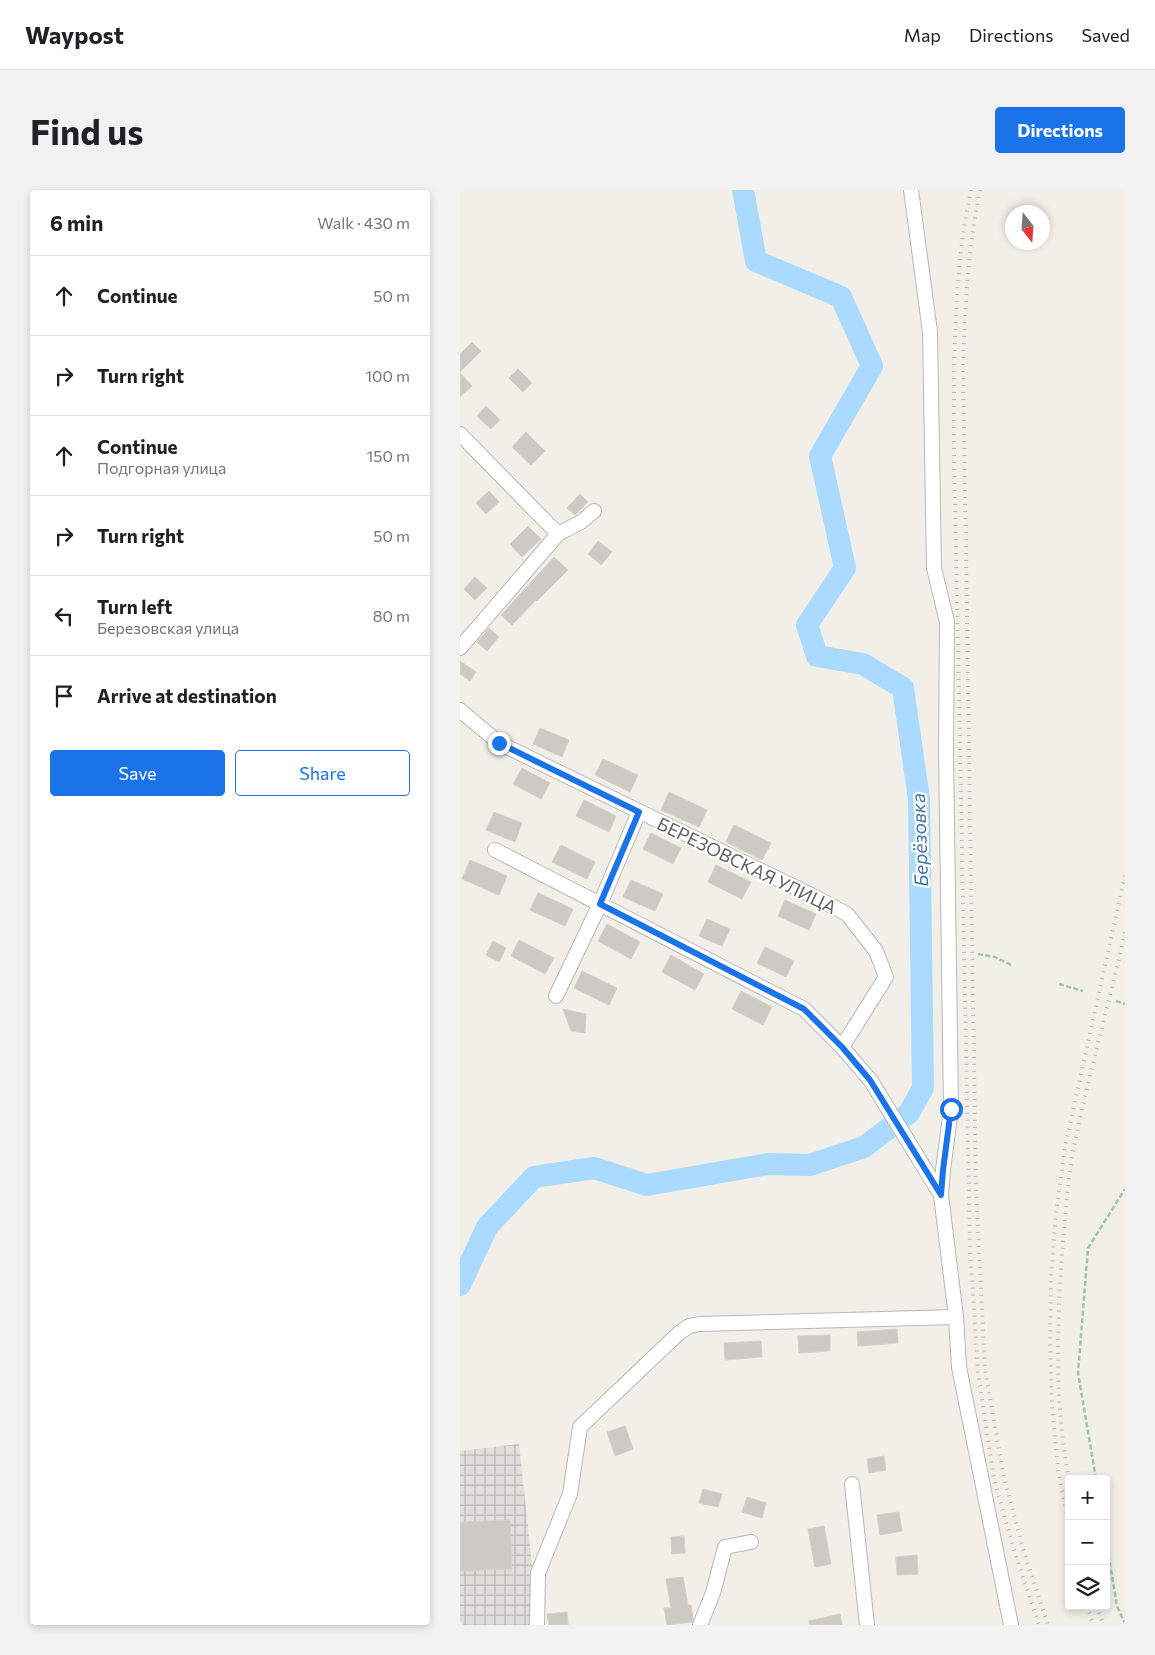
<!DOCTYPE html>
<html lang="en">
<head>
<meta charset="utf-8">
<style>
  :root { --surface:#fff; --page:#f2f2f2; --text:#202124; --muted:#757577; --line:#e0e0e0; --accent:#1a73e8 }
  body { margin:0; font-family:Commissioner,sans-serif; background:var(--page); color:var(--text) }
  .controls { position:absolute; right:15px; bottom:15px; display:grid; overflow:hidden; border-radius:5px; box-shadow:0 2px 8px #0003 }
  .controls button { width:45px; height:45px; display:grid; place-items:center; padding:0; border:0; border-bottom:1px solid var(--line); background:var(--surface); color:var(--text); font:25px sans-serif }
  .compass { position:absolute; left:545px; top:15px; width:45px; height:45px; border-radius:50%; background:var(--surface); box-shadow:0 2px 8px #0003; rotate:163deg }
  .stop { position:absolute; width:15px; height:15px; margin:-11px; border:4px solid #1a73e8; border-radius:50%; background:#fff }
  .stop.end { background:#1a73e8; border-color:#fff; box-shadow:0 1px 5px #0008 }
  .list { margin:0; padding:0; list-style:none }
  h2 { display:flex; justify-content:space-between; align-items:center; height:65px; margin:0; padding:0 20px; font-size:21px }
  h2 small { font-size:16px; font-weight:400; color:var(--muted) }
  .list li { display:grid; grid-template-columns:32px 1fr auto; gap:15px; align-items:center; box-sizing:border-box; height:80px; padding:0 20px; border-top:1px solid var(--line) }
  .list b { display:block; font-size:19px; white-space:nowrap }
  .list p { margin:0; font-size:16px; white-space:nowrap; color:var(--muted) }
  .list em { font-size:16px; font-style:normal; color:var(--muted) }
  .actions { display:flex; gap:10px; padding:15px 20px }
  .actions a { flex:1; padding:11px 0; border:1px solid var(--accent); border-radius:5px; text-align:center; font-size:18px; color:var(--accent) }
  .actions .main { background:var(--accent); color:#fff }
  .icon { flex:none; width:28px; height:28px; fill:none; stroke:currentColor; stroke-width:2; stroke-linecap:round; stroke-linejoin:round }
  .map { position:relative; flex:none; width:665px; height:1435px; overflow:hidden; border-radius:5px }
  header { display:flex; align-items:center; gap:30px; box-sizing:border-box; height:70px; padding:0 25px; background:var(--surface); border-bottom:1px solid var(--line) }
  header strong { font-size:24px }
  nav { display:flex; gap:28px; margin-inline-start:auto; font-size:18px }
  .intro { display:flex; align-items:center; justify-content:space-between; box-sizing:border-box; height:120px; padding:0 30px }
  h1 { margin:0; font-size:35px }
  .button { padding:12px 22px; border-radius:5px; background:var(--accent); color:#fff; font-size:18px; font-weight:700 }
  main { display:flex; gap:30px; padding:0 30px }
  aside { flex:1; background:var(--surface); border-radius:5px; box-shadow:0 2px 8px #0003 }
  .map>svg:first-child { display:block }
</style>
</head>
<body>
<header>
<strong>Waypost</strong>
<nav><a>Map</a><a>Directions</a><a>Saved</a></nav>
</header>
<div class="intro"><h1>Find us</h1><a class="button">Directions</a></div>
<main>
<aside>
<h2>6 min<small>Walk · 430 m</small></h2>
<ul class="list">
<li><svg class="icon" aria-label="ahead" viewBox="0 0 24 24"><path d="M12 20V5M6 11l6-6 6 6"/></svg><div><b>Continue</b></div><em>50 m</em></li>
<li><svg class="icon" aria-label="right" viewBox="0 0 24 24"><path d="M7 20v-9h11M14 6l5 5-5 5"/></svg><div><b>Turn right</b></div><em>100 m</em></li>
<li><svg class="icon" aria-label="ahead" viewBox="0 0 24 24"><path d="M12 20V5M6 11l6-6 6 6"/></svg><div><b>Continue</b><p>Подгорная улица</p></div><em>150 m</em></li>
<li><svg class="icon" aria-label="right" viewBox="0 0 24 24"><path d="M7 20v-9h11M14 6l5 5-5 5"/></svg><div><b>Turn right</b></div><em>50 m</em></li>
<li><svg class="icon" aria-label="left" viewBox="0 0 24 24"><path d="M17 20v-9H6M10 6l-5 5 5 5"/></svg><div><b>Turn left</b><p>Березовская улица</p></div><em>80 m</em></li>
<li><svg class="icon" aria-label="arrive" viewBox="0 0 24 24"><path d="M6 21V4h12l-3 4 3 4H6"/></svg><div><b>Arrive at destination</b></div></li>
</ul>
<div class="actions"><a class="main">Save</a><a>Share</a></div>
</aside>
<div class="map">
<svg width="665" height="1435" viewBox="0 0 665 1435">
  <defs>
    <pattern id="industrial-grid" width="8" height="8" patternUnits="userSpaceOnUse" patternTransform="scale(1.25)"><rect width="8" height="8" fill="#e0deda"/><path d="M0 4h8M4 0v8" fill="none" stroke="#b9b8b5"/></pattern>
  </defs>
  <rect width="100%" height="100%" fill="#f1efe8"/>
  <path fill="url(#industrial-grid)" d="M59,1254L73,1384L75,1435H0V1261Z"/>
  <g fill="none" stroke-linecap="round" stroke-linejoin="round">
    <path stroke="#aadaff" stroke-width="22" d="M0,1095L27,1037L74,987L134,978L187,995L308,974L350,975L404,957L449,923L463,898L459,609L443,498L403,474L357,466L347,435L385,378L360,266L412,176L381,107L296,71L283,0"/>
  </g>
  <path fill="#cccac5" stroke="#d6d1c6" d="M12,152L21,161L0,182V164Z
    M58,179L72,193L63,202L49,188Z
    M0,183L12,196L0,207Z
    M26,216L40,230L31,239L17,226Z
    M66,242L85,261L71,275L52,257Z
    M29,301L39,312L26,324L16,313Z
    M120,304L128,312L115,325L107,318Z
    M68,336L81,349L62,367L50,354Z
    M138,351L152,362L141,375L128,364Z
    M94,367L108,380L77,411L76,410L52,435L41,425Z
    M15,387L27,398L15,410L4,399Z
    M29,438L39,447L27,461L17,452Z
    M0,471L16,482L10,491L0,484Z
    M80,538L109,550L102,567L73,554Z
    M143,569L178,585L170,602L135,585Z
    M62,578L90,593L81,609L53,594Z
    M209,602L247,620L239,637L201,620Z
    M124,610L156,626L149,642L116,626Z
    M34,622L62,633L55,652L26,640Z
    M274,635L311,653L302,670L266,652Z
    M191,643L221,658L213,674L183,659Z
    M101,655L135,672L127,689L92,672Z
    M10,670L47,686L39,705L2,689Z
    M256,675L291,692L282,709L248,692Z
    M171,690L203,704L195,721L163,707Z
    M78,703L113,719L105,736L70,720Z
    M325,710L356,724L349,740L318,726Z
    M247,729L270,739L262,756L239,746Z
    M147,734L180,752L171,769L138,751Z
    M59,750L94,768L85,784L51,766Z
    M33,751L46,758L39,772L26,765Z
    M305,757L334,771L326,787L297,773Z
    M211,765L244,784L235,800L202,782Z
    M122,781L157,798L149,815L114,798Z
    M281,801L312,817L303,835L272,819Z
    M103,819L126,824L125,843L111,841Z
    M437,1139L438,1153L398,1156L397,1142Z
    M370,1145V1161L339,1163L338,1146Z
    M301,1151L302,1167L265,1170L264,1153Z
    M165,1236L173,1259L155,1266L147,1242Z
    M424,1266L426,1280L409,1283L407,1269Z
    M243,1299L262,1304L258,1317L239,1313Z
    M287,1307L306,1313L302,1328L282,1322Z
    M439,1322L442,1341L420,1345L417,1325Z
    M50,1330L52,1379L0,1381V1332Z
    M364,1336L371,1374L355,1377L348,1339Z
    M224,1346L225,1363L212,1364L211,1347Z
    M457,1365L458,1384L437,1385L436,1367Z
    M223,1387L228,1415H231L233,1429L232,1432L207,1435L204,1418H211L206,1389Z
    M107,1422L108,1435H89L87,1424Z
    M380,1424L382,1435H349V1431Z"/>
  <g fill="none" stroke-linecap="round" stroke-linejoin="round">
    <defs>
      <path id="street" d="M451,0L470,142L474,378L487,432L486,561L491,919L483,980L481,1005L496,1127L499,1177L551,1435
        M0,244L98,344
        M0,458L98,344L121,332L134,321
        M0,520L39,553L351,705L387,724L416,761L426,787L382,857
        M35,660L344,819L382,857L411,891L481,1005
        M96,806L140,714L179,622
        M392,1294L407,1435
        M77,1435L78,1383L110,1304L120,1237L219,1143L229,1136L239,1134L496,1127
        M240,1435L253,1403L265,1357L291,1352"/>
    </defs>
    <use href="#street" stroke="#b5b8bc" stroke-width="16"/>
    <path stroke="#9cc7a9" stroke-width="2.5" stroke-dasharray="5 2.5" stroke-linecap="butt" d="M518,764L535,767L553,776
      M599,794L623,801
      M656,811L665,814
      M636,1289L618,1183L628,1058L665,999
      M646,1350L657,1416L665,1434"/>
    <use href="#street" stroke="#fff" stroke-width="14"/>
    <path stroke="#b6b7b8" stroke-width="4" stroke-dasharray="1 6" stroke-linecap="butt" d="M511,0C493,85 494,173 494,259L510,1057L518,1182L534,1289L554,1360L579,1435
      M520,0C508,58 505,117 503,176L516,1000L525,1179L543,1283L563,1359L588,1435
      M609,1289C594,1211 597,1130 603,1051C606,1020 608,987 614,956C629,884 649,814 665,742
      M609,1336L598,1279L592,1217L590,1153L591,1088L596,1023L605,957L665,685
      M627,1416L633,1435
      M637,1416L643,1435"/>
  </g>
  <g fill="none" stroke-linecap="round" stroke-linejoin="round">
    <path stroke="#1a73e8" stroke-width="6" d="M39,553L179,622L140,714L344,819L382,857L410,890L481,1005L483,980L491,919"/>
  </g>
  <g text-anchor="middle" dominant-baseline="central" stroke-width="4.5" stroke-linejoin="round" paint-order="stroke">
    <g font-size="18" fill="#5f6368" stroke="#fff">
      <text transform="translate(287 675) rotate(26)">БЕРЕЗОВСКАЯ УЛИЦА</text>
    </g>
    <g font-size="19" font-style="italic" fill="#4174aa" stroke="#fff">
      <text transform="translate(459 650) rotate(-92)">Берёзовка</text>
    </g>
  </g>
</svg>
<div class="controls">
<button>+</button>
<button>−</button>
<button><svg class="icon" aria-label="layers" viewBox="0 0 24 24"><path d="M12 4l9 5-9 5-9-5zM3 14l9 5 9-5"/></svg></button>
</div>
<svg class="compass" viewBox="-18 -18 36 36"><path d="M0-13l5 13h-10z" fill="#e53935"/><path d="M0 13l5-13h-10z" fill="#757577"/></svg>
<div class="stop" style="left:491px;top:919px"></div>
<div class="stop end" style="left:39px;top:553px"></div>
</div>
</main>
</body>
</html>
